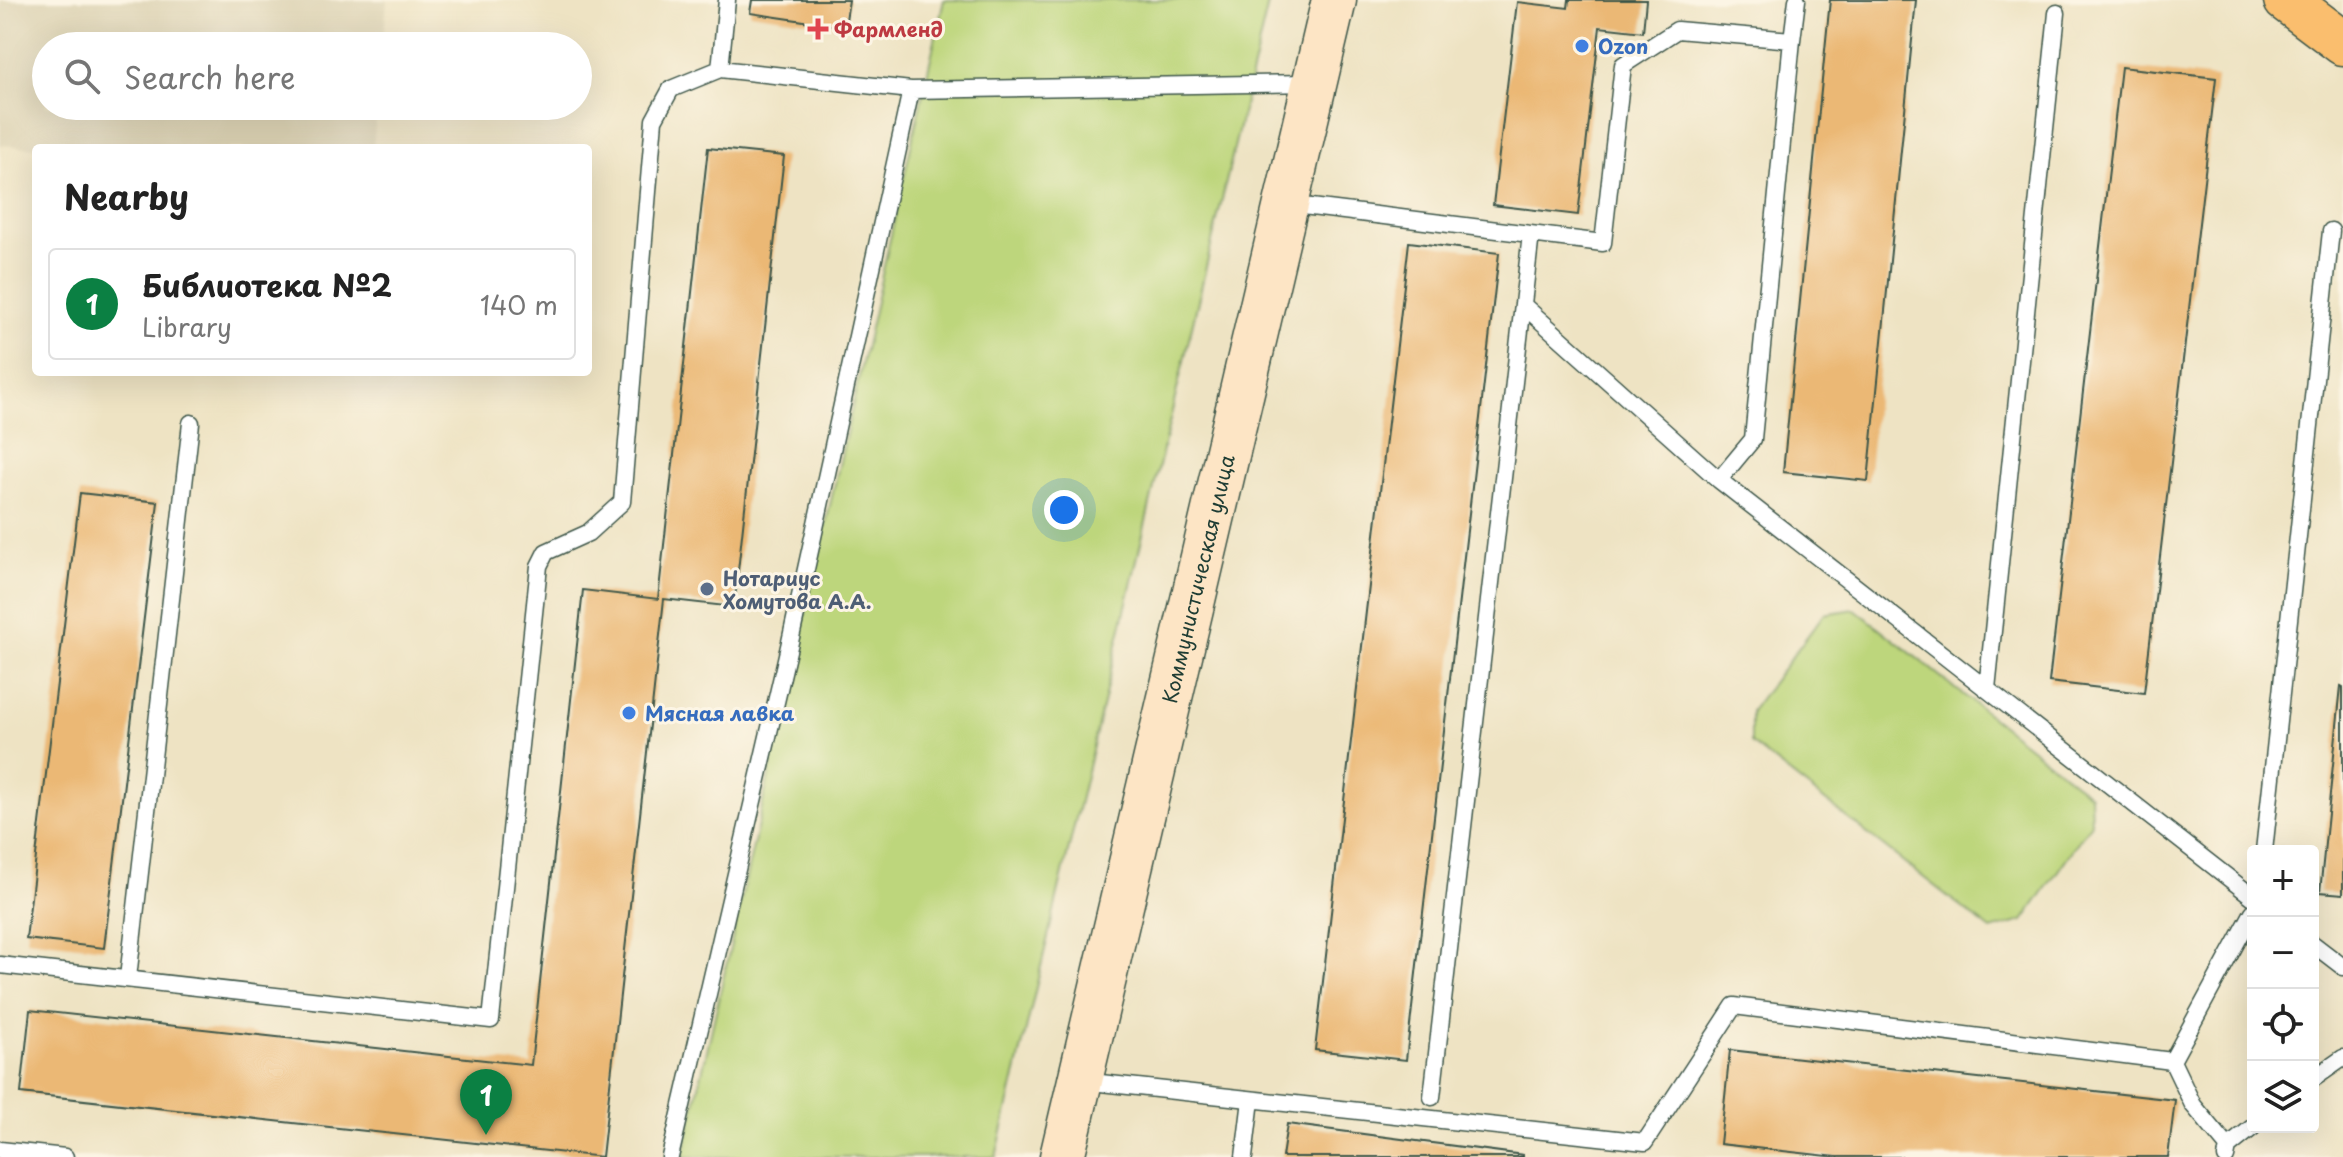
<!DOCTYPE html>
<html lang="en">
<head>
<meta charset="utf-8">
<style>
  :root { --surface:#fff; --page:#f6f6f6; --text:#222; --muted:#767676; --line:#e0e0e0; --accent:#0b8043 }
  body { margin:0; font-family:"Playpen Sans",sans-serif; background:var(--page); color:var(--text) }
  .controls { position:absolute; right:24px; bottom:24px; display:grid; overflow:hidden; border-radius:8px; box-shadow:0 8px 32px #0002 }
  .controls button { width:72px; height:72px; display:grid; place-items:center; padding:0; border:0; border-bottom:2px solid var(--line); background:var(--surface); color:var(--text); font:40px sans-serif }
  .you { position:absolute; left:1064px; top:510px; width:28px; height:28px; margin:-20px; border:6px solid #fff; border-radius:50%; background:#1a73e8; box-shadow:0 0 0 12px #1a73e833 }
  .badge { display:grid; place-items:center; width:52px; height:52px; border-radius:50%; background:var(--accent); color:#fff; font-size:26px; font-weight:700 }
  .pin { position:absolute; translate:-50% -66px; filter:drop-shadow(0 2px 4px #0008) }
  .pin::after { content:''; position:absolute; top:42px; width:28px; height:24px; background:inherit; clip-path:polygon(0 0,100% 0,50% 100%) }
  .list { margin:0; padding:0; list-style:none }
  h2 { display:flex; justify-content:space-between; align-items:center; height:104px; margin:0; padding:0 32px; font-size:34px }
  h2 small { font-size:26px; font-weight:400; color:var(--muted) }
  .list li { display:grid; grid-template-columns:52px 1fr auto; gap:24px; align-items:center; box-sizing:border-box; height:112px; margin:0 16px 16px; padding:0 16px; border:2px solid var(--line); border-radius:8px }
  .list b { display:block; font-size:30px; white-space:nowrap }
  .list p { margin:0; font-size:26px; white-space:nowrap; color:var(--muted) }
  .list em { font-size:26px; font-style:normal; color:var(--muted) }
  .icon { flex:none; width:44px; height:44px; fill:none; stroke:currentColor; stroke-width:2; stroke-linecap:round; stroke-linejoin:round }
  .map { position:relative; flex:none; width:2343px; height:1157px; overflow:hidden }
  .search { position:absolute; background:var(--surface); box-shadow:0 8px 32px #0002; left:32px; top:32px; width:560px; height:88px; display:flex; align-items:center; gap:20px; box-sizing:border-box; padding:0 28px; border-radius:44px; color:var(--muted); font-size:30px }
  .panel { position:absolute; background:var(--surface); box-shadow:0 8px 32px #0002; left:32px; top:144px; width:560px; height:232px; border-radius:8px }
  .map>svg:first-child { display:block }
</style>
</head>
<body>
<div class="map">
<svg width="2343" height="1157" viewBox="0 0 2343 1157">
  <rect width="100%" height="100%" fill="#fcf5e5"/>
  <filter id="ink" filterUnits="userSpaceOnUse"><feTurbulence type="fractalNoise" baseFrequency=".0125" numOctaves="2"/><feDisplacementMap in="SourceGraphic" scale="16" xChannelSelector="R" yChannelSelector="G"/><feConvolveMatrix kernelMatrix="1 2 1 2 8 2 1 2 1" color-interpolation-filters="sRGB"/></filter>
  <filter id="wash" filterUnits="userSpaceOnUse"><feTurbulence type="fractalNoise" baseFrequency=".006" numOctaves="4" result="noise"/><feDisplacementMap in="SourceGraphic" scale="32" xChannelSelector="R" yChannelSelector="G"/><feGaussianBlur stdDeviation="1.8" result="paint"/><feColorMatrix in="noise" values="0 0 0 0 0 0 0 0 0 0 0 0 0 0 0 0 0 1.4 0 .05"/><feComposite in="paint" operator="in"/></filter>
  <g filter="url(#wash)">
    <rect width="100%" height="100%" fill="#eee3c3"/>
    <path fill="#ded4b5" d="M0,0H387L383,46H46V106H377L373,148H36L0,145Z"/>
    <path fill="#bdd67b" stroke="#6e8a58" stroke-width="2" d="M944,0H1269L996,1157H683Z
      M1855,609L2090,795L2091,823L2023,921L1991,930L1751,743V711L1824,614Z"/>
    <g id="blocks">
      <path fill="#ebb874" d="M752,0H849L845,27L750,13Z
        M1569,0H1646L1643,32L1600,27L1578,215L1493,205L1517,2L1568,8Z
        M1830,0H1916L1868,481L1783,472Z
        M2121,67L2216,78L2144,693L2049,682Z
        M708,148L784,156L734,607L664,599L602,1157L21,1093L30,1010L531,1065L583,590L658,599Z
        M1409,242L1499,253L1406,1060L1315,1050Z
        M80,493L158,502L104,948L26,939Z
        M2341,686L2343,687V894L2320,892Z
        M1730,1050L2175,1100L2168,1157H1837L1720,1144Z
        M1287,1124L1523,1155V1157H1282Z"/>
    </g>
  </g>
  <g filter="url(#ink)">
    <use href="#blocks" fill-opacity="0" stroke="#3e5649" stroke-width="2"/>
    <g fill="none" stroke-linecap="round" stroke-linejoin="round">
      <defs>
        <path id="lane" d="M720,69L727,0
          M1287,204L1603,243L1623,65L1677,30L1792,40L1797,0
          M1523,305L1719,480L2253,897
          M1719,480L1753,439L1792,40
          M1987,689L2057,13
          M2264,851L2331,231
          M2313,944L2343,967
          M0,965L491,1020L539,566L546,552L588,533L622,502L654,120L671,89L720,69L911,90L1311,83
          M128,978L191,423
          M2172,1061L2253,912
          M2313,1079L2343,1058
          M1082,1081L1645,1142L1734,1006L2172,1061L2193,1105L2228,1147
          M1432,1097L1531,234
          M0,1150L65,1157
          M670,1157L790,642L911,90
          M1244,1157L1251,1100
          M2226,1157L2228,1147L2253,1127"/>
        <g id="secondary">
          <path id="s1" d="M1062,1157L1334,0"/>
        </g>
        <path id="primary" d="M2286,0L2343,43"/>
      </defs>
      <use href="#lane" stroke="#3e5649" stroke-width="19"/>
      <use href="#secondary" stroke="#3e5649" stroke-width="47"/>
      <use href="#primary" stroke="#3e5649" stroke-width="47"/>
      <use href="#lane" stroke="#fff" stroke-width="16"/>
      <use href="#secondary" stroke="#fde5c5" stroke-width="44"/>
      <use href="#primary" stroke="#fabe6e" stroke-width="44"/>
    </g>
  </g>
  <path fill="#e0444e" stroke="#fcf5e5" stroke-width="3" d="M814 17h8v8h8v8h-8v8h-8v-8h-8v-8h8z"/>
  <g fill="#3f7fe0" stroke="#fcf5e5" stroke-width="3">
    <circle cx="1582" cy="46" r="8"/>
    <circle cx="629" cy="713" r="8"/>
  </g>
  <circle fill="#5c6f8a" stroke="#fcf5e5" stroke-width="3" cx="707" cy="589" r="8"/>
  <g text-anchor="middle" dominant-baseline="central" stroke-width="6" stroke-linejoin="round" paint-order="stroke">
    <g font-size="20" font-weight="bold" fill="#be3a42" stroke="#fcf5e5" text-anchor="start">
      <text x="834" y="29">Фармленд</text>
    </g>
    <g font-size="20" font-weight="bold" fill="#366cbe" stroke="#fcf5e5" text-anchor="start">
      <text x="1598" y="46">Ozon</text>
      <text x="645" y="713">Мясная лавка</text>
    </g>
    <g font-size="20" font-weight="bold" fill="#4e5e75" stroke="#fcf5e5" text-anchor="start">
      <text x="723" y="578">Нотариус<tspan x="723" dy="23">Хомутова А.А.</tspan></text>
    </g>
    <g font-size="20" fill="#1f3d34" stroke="#fcf5e5">
      <text stroke="none"><textPath href="#s1" startOffset="594">Коммунистическая улица</textPath></text>
    </g>
  </g>
</svg>
<div class="controls">
<button>+</button>
<button>−</button>
<button><svg class="icon" aria-label="locate" viewBox="0 0 24 24"><circle cx="12" cy="12" r="6"/><path d="M12 2v4M12 18v4M2 12h4M18 12h4"/></svg></button>
<button><svg class="icon" aria-label="layers" viewBox="0 0 24 24"><path d="M12 4l9 5-9 5-9-5zM3 14l9 5 9-5"/></svg></button>
</div>
<div class="you"></div>
<div class="pin badge" style="left:486px;top:1135px">1</div>
<div class="search"><svg class="icon" aria-label="search" viewBox="0 0 24 24"><circle cx="10" cy="10" r="6"/><path d="M15 15l6 6"/></svg>Search here</div>
<section class="panel">
<h2>Nearby<small></small></h2>
<ul class="list">
<li><span class="badge">1</span><div><b>Библиотека №2</b><p>Library</p></div><em>140 m</em></li>
</ul>
</section>
</div>
</body>
</html>
